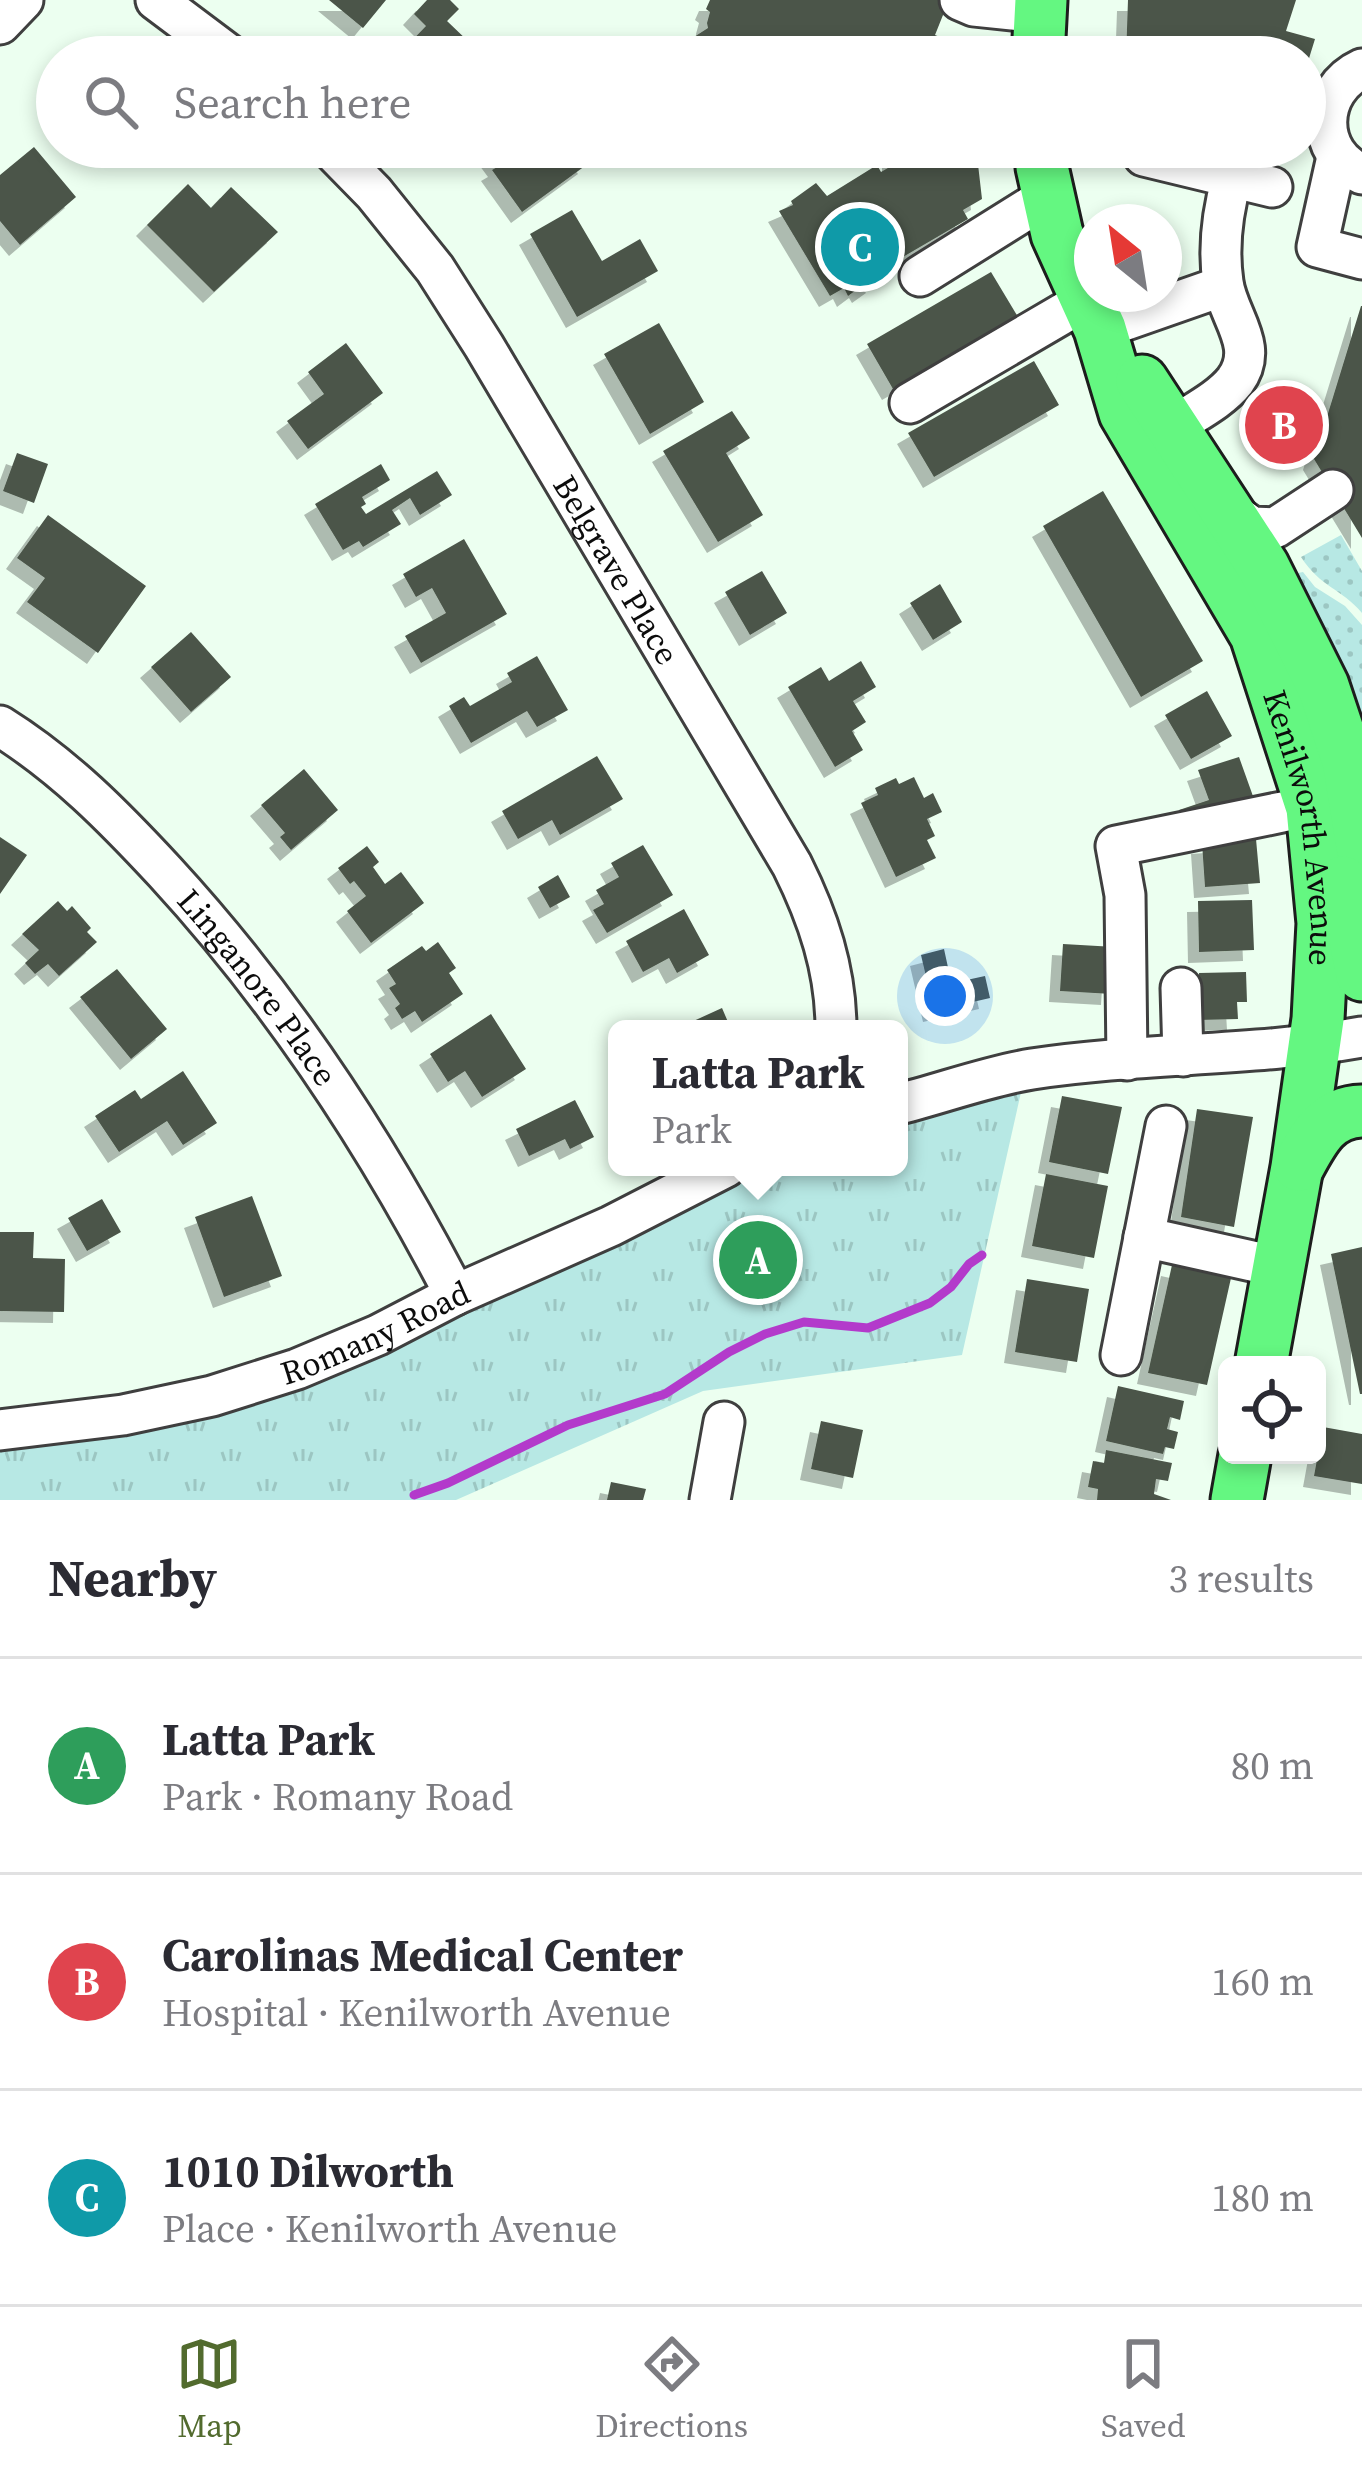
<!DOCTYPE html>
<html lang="en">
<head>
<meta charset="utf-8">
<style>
  :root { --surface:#fff; --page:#f7f7f7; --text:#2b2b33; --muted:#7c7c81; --line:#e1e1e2; --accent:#526b2e }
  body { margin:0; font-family:"Source Serif 4",serif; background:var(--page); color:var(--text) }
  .controls { position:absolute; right:36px; bottom:36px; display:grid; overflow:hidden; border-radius:18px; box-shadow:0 6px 18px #0003 }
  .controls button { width:108px; height:108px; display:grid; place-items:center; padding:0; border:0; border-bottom:3px solid var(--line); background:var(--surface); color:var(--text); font:60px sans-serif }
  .compass { position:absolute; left:1074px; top:204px; width:108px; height:108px; border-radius:50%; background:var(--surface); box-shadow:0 6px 18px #0003; rotate:330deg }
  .you { position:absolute; left:945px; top:996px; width:42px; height:42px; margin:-30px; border:9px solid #fff; border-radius:50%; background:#1a73e8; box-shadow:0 0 0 18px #1a73e833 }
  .badge { display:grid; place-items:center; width:78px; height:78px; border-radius:50%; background:var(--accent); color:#fff; font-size:39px; font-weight:700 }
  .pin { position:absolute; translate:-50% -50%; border:6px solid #fff; box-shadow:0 3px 12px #0006 }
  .popup { position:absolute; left:608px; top:1020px; width:300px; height:156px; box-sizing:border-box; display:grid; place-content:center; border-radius:18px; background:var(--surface); filter:drop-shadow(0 3px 9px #0005); font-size:39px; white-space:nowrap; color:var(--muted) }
  .popup b { font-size:45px; color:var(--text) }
  .popup::after { content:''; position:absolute; left:50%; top:100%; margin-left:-24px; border:24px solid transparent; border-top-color:var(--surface) }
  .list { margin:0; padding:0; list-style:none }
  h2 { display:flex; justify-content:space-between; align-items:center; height:156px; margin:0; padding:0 48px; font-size:51px }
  h2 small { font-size:39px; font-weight:400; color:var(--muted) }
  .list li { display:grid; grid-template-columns:78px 1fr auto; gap:36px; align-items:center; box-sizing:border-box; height:216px; padding:0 48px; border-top:3px solid var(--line) }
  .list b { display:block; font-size:45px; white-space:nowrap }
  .list p { margin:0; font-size:39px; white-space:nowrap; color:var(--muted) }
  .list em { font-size:39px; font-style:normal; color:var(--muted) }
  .icon { flex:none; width:66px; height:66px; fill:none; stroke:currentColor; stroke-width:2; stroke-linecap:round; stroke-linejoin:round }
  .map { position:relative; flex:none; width:1362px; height:1500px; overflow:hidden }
  .search { position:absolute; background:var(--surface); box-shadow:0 6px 18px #0003; left:36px; right:36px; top:36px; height:132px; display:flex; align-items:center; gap:30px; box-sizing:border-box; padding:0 42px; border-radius:66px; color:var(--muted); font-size:45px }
  .sheet { height:804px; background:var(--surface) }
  nav { display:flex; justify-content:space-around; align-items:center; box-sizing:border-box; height:168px; border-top:3px solid var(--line); background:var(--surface); font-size:33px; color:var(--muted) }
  nav a { display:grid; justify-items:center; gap:6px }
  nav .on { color:var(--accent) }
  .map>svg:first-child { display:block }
</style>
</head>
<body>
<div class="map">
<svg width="1362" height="1500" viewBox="0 0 1362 1500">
  <defs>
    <pattern id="grass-dots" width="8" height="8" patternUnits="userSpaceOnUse" patternTransform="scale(3)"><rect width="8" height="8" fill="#b7e8e4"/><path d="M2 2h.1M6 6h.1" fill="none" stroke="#9cc6c2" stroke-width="1.8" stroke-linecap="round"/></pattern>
    <pattern id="park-tufts" width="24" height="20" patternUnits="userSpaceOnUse" patternTransform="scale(3)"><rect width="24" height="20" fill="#b7e8e4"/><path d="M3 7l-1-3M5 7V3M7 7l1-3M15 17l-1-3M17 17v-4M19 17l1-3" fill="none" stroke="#9cc6c2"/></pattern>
    <filter id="shadow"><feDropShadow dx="-11" dy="11" stdDeviation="0" flood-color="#0004"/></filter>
  </defs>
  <rect width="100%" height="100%" fill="#ecfff0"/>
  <path fill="url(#grass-dots)" d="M1341,535L1362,571V613C1341,588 1321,588 1301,557Z
    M1303,572L1315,587L1345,606L1362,625V733L1293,574Z"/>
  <path fill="url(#park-tufts)" d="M1026,1070L962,1355L703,1391L456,1500H0V1430L212,1396L726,1167H899V1104Z"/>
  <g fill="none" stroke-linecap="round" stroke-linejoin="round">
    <path stroke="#b33acb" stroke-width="9" d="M414,1495L448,1483L568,1425L665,1394L729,1352L765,1334L804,1322L868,1328L930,1303L951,1287L969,1264L982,1255"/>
  </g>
  <path fill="#4b5549" filter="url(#shadow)" d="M329,0H386L363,28Z
    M427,0H450L459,9L447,21L470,43L456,57H396L426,26L414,14Z
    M710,0H949L935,35L966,48L967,57H690L686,50L698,43L694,37L708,28L707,23L710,12L706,9Z
    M1128,0H1296L1286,31L1315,39L1306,68L1305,57H1126Z
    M34,147L76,197L20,245L0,221V175Z
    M485,147H578L589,163L522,212L492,170L499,166Z
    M887,147H976L982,199L963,210L968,219L872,275L877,282L863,292L860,287L848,296L844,288L830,296L779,211L793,205L791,201L816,183L827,196L877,165L881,172L893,165V154L888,155Z
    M188,184L211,208L231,187L278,232L214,292L147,225Z
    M572,210L602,261L640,239L658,271L577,317L530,234Z
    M991,272L1018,317L893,389L867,344Z
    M1361,306H1362V538L1314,459Z
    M659,323L704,402L650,434L604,354Z
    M346,343L383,393L308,449L287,421L324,394L308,372Z
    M1034,361L1059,405L934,477L908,433Z
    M732,411L750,438L726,453L763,515L718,542L663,451Z
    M17,453L48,464L34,503L3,491Z
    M381,464L390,480L362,497L366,504L361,507L366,514L437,471L452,495L420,515L410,498L392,510L401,524L363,547L359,541L343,550L315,504Z
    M1103,491L1203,661L1141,697L1043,526Z
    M48,515L146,586L98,653L27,602L45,578L17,558Z
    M464,539L507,614L421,663L405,636L446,613L432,588L416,597L403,574Z
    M762,571L787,613L750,635L725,592Z
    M940,584L962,622L933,640L910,603Z
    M191,632L231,677L191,712L151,667Z
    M537,656L568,710L537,727L527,711L471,743L449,706L464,697L470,706L512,682L507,673Z
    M861,661L876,687L853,701L866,722L852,731L863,750L835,767L788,687L821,667L829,681Z
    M1207,691L1232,736L1191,759L1165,715Z
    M597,756L623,799L560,835L552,820L518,839L502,811Z
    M1239,757L1254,799L1183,823L1179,810L1209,800L1198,770Z
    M304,769L338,810L291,850L280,837L285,833L261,805Z
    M914,777L924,798L933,793L942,812L927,819L935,836L927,840L936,858L896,877L861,803L878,795L875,788L896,778L899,784Z
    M0,837L27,855L0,894Z
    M1256,839L1260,883L1205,887L1202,843Z
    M643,845L673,895L607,933L593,910L604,904L596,890L619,877L611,863Z
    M367,846L379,862L373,867L385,884L401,872L424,903L371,943L347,911L366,896L354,881L350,884L338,868Z
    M558,875L570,897L550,908L538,887Z
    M1252,900L1254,950L1199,952L1198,901Z
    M58,901L67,911L72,906L91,928L87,932L97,942L59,976L48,964L35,974L25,963L39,950L22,934Z
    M684,909L709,955L677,973L669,958L643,972L626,941Z
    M438,942L456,968L449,973L463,994L422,1022L415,1011L402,1019L395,1008L400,1004L389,988L396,984L387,970L422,946L426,951Z
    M1063,944L1115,947L1112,994L1060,991Z
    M944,949L949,972H957L962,981L985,976L990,998L934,1011L921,955Z
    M117,969L167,1029L131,1059L80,997Z
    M1246,972L1247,1002H1237L1238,1019L1198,1020L1190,980H1199V973Z
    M722,1008L731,1029H676Z
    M491,1014L526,1069L482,1097L465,1071L448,1082L430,1054Z
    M183,1071L217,1123L183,1145L167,1121L119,1152L95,1116L135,1090L141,1099Z
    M1062,1096L1122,1107L1108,1174L1049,1162Z
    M575,1100L594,1137L570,1149L565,1139L529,1156L516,1129Z
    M1197,1109L1253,1117L1234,1227L1181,1217Z
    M1046,1174L1108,1186L1094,1258L1032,1246Z
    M252,1196L282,1276L224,1297L195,1217Z
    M102,1199L121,1232L87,1251L68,1218Z
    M0,1232H34L33,1258L65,1259L64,1312L0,1311Z
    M1362,1247V1394H1360L1331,1254Z
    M1172,1265L1231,1278L1207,1385L1148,1373Z
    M1027,1279L1089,1289L1077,1362L1015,1352Z
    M1118,1386L1184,1401L1180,1420L1170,1417L1167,1429L1178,1432L1174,1449L1165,1447L1163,1454L1106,1441Z
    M821,1421L863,1430L853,1478L811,1469Z
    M1323,1427L1362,1434V1484L1314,1476Z
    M1106,1450L1172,1463L1168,1481L1156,1479L1154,1494L1171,1500H1097L1098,1489L1088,1487L1093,1461L1104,1463Z
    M611,1482L646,1489L643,1500H607Z"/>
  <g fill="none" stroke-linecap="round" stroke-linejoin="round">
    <defs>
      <g id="minor">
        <path d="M156,0L232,57"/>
        <path d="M960,0L974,6L1039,13"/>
        <path d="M0,24L23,0"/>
        <path d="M1362,69C1316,90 1314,154 1362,174"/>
        <path id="s1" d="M329,147L374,193L435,269L484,346L792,865C818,917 836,970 836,1029"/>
        <path d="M1144,156L1272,187"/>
        <path d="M1337,157L1317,247L1362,259"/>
        <path d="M920,276L1048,196"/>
        <path d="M1100,329L1223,286"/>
        <path d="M910,403L1086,300"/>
        <path d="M1174,426C1193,413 1220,400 1235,381C1261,346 1227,316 1223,282C1218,248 1223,210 1232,178"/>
        <path d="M1228,510L1252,527L1275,528L1333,490"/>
        <path id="s2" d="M0,726C64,766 114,817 165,872C281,998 376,1142 455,1295"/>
        <path d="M1181,988L1183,1056"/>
        <path d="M1127,1060L1125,895L1116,846L1287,811L1312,808"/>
        <path d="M899,1104C943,1093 988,1076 1032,1069C1142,1052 1253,1057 1362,1037"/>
        <path d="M1144,1237L1279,1267"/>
        <path d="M1121,1355L1166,1126"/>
        <path id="s3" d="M0,1430L123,1415L212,1396L297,1369L378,1335L455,1295L611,1226L726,1167"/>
        <path d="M710,1500L724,1422"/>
      </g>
      <g id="major">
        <path d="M1038,57L1041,0"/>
        <path id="s4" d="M1041,147L1042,167L1057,234L1100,329L1125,413L1256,635L1312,808L1323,923L1318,1019L1297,1167L1261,1365"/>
        <path d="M1142,381L1263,566L1323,686L1348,761L1362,847"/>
        <path d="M1343,882L1362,975"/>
        <path d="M1299,1165C1314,1137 1327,1112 1362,1111"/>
        <path d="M1237,1500L1245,1455"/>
      </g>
    </defs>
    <use href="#minor" stroke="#3f3f3f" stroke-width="45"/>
    <use href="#major" stroke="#1d1d1d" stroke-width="57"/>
    <use href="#minor" stroke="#fff" stroke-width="39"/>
    <use href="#major" stroke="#64f781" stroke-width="51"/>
  </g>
  <g text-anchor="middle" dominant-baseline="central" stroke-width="12" stroke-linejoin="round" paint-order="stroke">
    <g font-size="33" fill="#0c0c0c" stroke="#fff">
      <text stroke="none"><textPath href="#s1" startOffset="513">Belgrave Place</textPath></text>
      <text stroke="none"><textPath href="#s4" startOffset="738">Kenilworth Avenue</textPath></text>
      <text stroke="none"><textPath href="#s2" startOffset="369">Linganore Place</textPath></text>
      <text stroke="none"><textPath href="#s3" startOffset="390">Romany Road</textPath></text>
    </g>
  </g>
</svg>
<div class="controls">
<button><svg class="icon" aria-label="locate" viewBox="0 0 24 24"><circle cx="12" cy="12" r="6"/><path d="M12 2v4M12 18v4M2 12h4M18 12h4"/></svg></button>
</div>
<svg class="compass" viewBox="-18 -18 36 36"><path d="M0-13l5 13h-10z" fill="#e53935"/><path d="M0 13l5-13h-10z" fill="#7c7c81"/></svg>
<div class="you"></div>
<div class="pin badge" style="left:758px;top:1260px;background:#2e9e5b">A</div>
<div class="popup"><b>Latta Park</b>Park</div>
<div class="pin badge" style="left:1284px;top:425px;background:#e0444e">B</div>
<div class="pin badge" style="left:860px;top:247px;background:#0f9aa8">C</div>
<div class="search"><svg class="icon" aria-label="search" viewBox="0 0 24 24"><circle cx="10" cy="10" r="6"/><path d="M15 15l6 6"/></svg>Search here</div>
</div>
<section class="sheet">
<h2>Nearby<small>3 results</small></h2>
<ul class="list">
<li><span class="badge" style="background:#2e9e5b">A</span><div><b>Latta Park</b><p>Park · Romany Road</p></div><em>80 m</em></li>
<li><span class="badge" style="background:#e0444e">B</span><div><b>Carolinas Medical Center</b><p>Hospital · Kenilworth Avenue</p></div><em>160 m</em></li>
<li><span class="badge" style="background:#0f9aa8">C</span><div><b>1010 Dilworth</b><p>Place · Kenilworth Avenue</p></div><em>180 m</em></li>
</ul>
</section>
<nav>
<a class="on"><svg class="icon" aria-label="map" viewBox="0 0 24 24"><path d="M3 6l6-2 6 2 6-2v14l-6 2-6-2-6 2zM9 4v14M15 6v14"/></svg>Map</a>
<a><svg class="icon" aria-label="directions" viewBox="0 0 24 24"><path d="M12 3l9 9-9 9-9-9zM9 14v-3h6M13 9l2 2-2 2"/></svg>Directions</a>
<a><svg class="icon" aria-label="saved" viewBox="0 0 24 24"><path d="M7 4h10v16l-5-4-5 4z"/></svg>Saved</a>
</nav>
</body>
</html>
